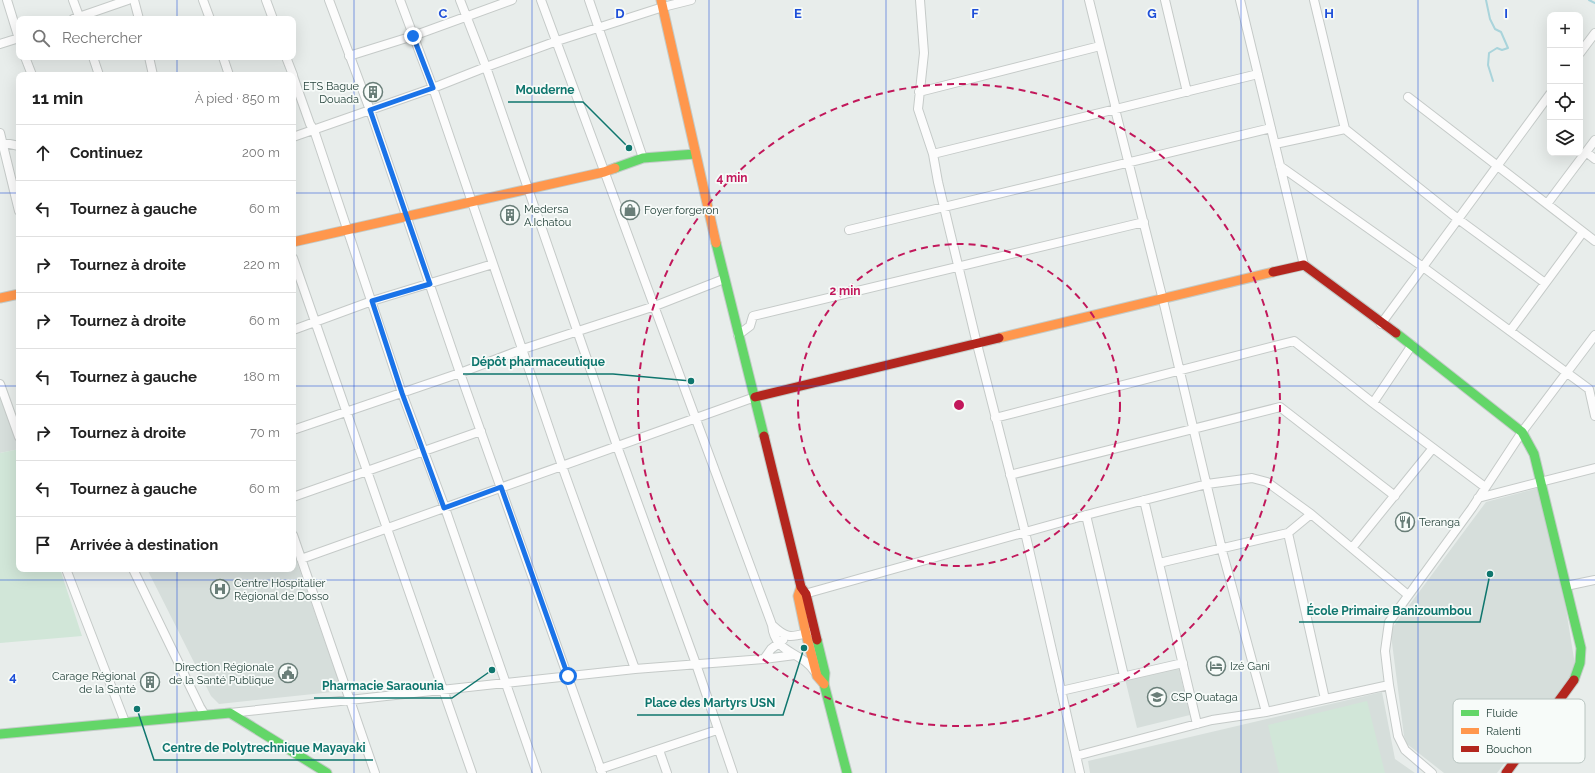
<!DOCTYPE html>
<html lang="fr">
<head>
<meta charset="utf-8">
<style>
  :root { --surface:#fff; --page:#f6f6f6; --text:#222; --muted:#767676; --line:#e0e0e0 }
  body { margin:0; font-family:Raleway,sans-serif; background:var(--page); color:var(--text) }
  .controls { position:absolute; right:12px; top:12px; display:grid; overflow:hidden; border-radius:8px; box-shadow:0 4px 16px #0002 }
  .controls button { width:36px; height:36px; display:grid; place-items:center; padding:0; border:0; border-bottom:1px solid var(--line); background:var(--surface); color:var(--text); font:20px sans-serif }
  .stop { position:absolute; width:12px; height:12px; margin:-9px; border:3px solid #1a73e8; border-radius:50%; background:#fff }
  .stop.end { background:#1a73e8; border-color:#fff; box-shadow:0 1px 4px #0008 }
  .list { margin:0; padding:0; list-style:none }
  h2 { display:flex; justify-content:space-between; align-items:center; height:52px; margin:0; padding:0 16px; font-size:17px }
  h2 small { font-size:13px; font-weight:400; color:var(--muted) }
  .list li { display:grid; grid-template-columns:26px 1fr auto; gap:12px; align-items:center; box-sizing:border-box; height:56px; padding:0 16px; border-top:1px solid var(--line) }
  .list b { display:block; font-size:15px; white-space:nowrap }
  .list em { font-size:13px; font-style:normal; color:var(--muted) }
  .icon { flex:none; width:22px; height:22px; fill:none; stroke:currentColor; stroke-width:2; stroke-linecap:round; stroke-linejoin:round }
  .map { position:relative; flex:none; width:1595px; height:773px; overflow:hidden }
  .search { position:absolute; background:var(--surface); box-shadow:0 4px 16px #0002; left:16px; top:16px; width:280px; height:44px; display:flex; align-items:center; gap:10px; box-sizing:border-box; padding:0 14px; border-radius:8px; color:var(--muted); font-size:15px }
  .panel { position:absolute; background:var(--surface); box-shadow:0 4px 16px #0002; left:16px; top:72px; width:280px; height:500px; border-radius:8px }
  .map>svg:first-child { display:block }
</style>
</head>
<body>
<div class="map">
<svg width="1595" height="773" viewBox="0 0 1595 773">
  <rect width="100%" height="100%" fill="#e8edeb"/>
  <path fill="#d6dedb" d="M0,391L19,445V449L0,453Z
    M1538,488L1566,609L1575,665L1569,680L1497,773H1444L1407,744L1404,736L1391,635L1393,627L1486,502Z
    M293,551L342,691L219,704L211,696L147,569H293Z
    M1178,666L1190,715L1137,728L1125,679Z
    M1382,692L1395,759L1415,773H1090L1088,761Z"/>
  <path fill="#d1e6d8" d="M19,449V569H60L82,636L0,643V453Z
    M1367,701L1385,773H1279L1268,725Z"/>
  <g fill="none" stroke-linecap="round" stroke-linejoin="round">
    <path stroke="#a9d4db" stroke-width="2" d="M1486,0L1490,19L1495,29L1501,32L1508,48L1502,50L1497,48L1489,53L1488,65L1493,81
      M1589,0L1595,3"/>
    <defs>
      <path id="street" d="M7,0L19,39
        M73,0L80,19
        M134,0L139,19
        M203,0L210,19
        M266,0L273,19
        M329,0L370,110L460,373L602,773
        M400,0L433,88L562,466L635,669
        M460,0L486,67L617,446L696,664L733,773
        M541,0L772,625C775,655 802,651 815,672
        M589,0L643,158
        M920,0L924,53L918,109L933,154L938,182L977,344L1025,532L1080,773
        M1089,0L1115,105V109L1163,300L1223,554L1266,712
        M1165,0L1187,92
        M1240,0L1304,265
        M1314,0L1345,129L1458,219L1545,283
        M73,19L128,0
        M0,44L19,38
        M1580,53L1595,33
        M349,56L413,36L512,0
        M25,57L32,75
        M93,57L99,75
        M149,57L153,75
        M223,57L229,75
        M286,57L293,75
        M293,76L310,124L314,130L402,393L445,508L537,773
        M919,92L1100,46
        M1408,97L1595,241
        M0,133L19,211
        M293,137L433,88L486,67L557,41L663,7L691,0
        M0,142L19,146
        M1275,144L1345,129
        M1586,152L1595,159
        M933,154L1258,74
        M1280,166L1423,267L1589,389L1595,416
        M1547,204L1595,140
        M849,230L1271,128
        M293,258L472,773
        M1381,324L1550,94
        M293,330L372,301L493,264
        M1510,331L1583,232
        M738,335L750,326L753,316L1144,222
        M0,384L19,437
        M1373,403L1412,345
        M995,418L1294,341L1373,403L1485,487
        M293,430L460,373L523,349L655,306L724,279
        M1010,475L1280,407L1395,496
        M293,497L481,431
        M1478,498L1595,468
        M1144,500L1197,724
        M1311,514L1288,533L1325,699
        M1086,515L1124,676
        M293,535L375,773
        M1352,548L1433,448
        M301,559L755,397
        M1159,563L1288,533
        M66,569L125,722
        M133,569L200,707L205,715
        M1566,586L1595,580
        M801,595L1090,514L1207,484L1252,478L1267,482L1311,514L1408,595
        M772,625C788,640 791,637 811,632
        M764,659L771,649L783,640
        M1061,691L1183,663
        M230,713L635,669L764,659L795,655
        M659,750L667,773
        M1076,756L1212,720L1266,712L1389,685
        M600,769L717,730
        M1432,773L1405,750L1398,736L1389,685L1385,651L1389,622L1472,508L1522,432L1595,335"/>
      <path id="fast" d="M615,168L643,158L695,154
        M716,243L764,436
        M1396,333L1522,432L1534,454L1581,648L1580,663L1574,680
        M817,640L825,673L824,684L847,773
        M0,734L230,713L327,773"/>
      <path id="slow" d="M661,0L716,243
        M293,242L604,172L615,168
        M0,298L19,294
        M999,338L1273,272
        M801,587L798,596L806,634L817,676L824,684"/>
      <path id="jam" d="M1273,272L1304,265L1396,333
        M755,397L999,338
        M764,436L801,587L806,594L817,640
        M1506,773L1574,680"/>
    </defs>
    <use href="#street" stroke="#c5cac8" stroke-width="10"/>
    <use href="#fast" stroke="#c3cbc8" stroke-width="11"/>
    <use href="#slow" stroke="#c3cbc8" stroke-width="11"/>
    <use href="#jam" stroke="#c3cbc8" stroke-width="11"/>
    <use href="#street" stroke="#fcfcfc" stroke-width="8"/>
    <use href="#fast" stroke="#63d668" stroke-width="9"/>
    <use href="#slow" stroke="#ff974d" stroke-width="9"/>
    <use href="#jam" stroke="#b3261e" stroke-width="9"/>
  </g>
  <g fill="none" stroke-linecap="round" stroke-linejoin="round">
    <path stroke="#1a73e8" stroke-width="5" d="M413,36L433,88L370,110L430,284L372,301L402,393L444,508L501,487L568,676"/>
  </g>
  <path fill="none" stroke="#1d4ed8" stroke-width="1" stroke-opacity="0.55" d="M177,0V19M354,0V773M532,0V773M709,0V773M886,0V773M1063,0V773M1241,0V773M1418,0V773M177,57V75M0,193H19M293,193H1595M0,386H19M293,386H1595M177,569V773M0,580H1595"/>
  <g fill="none" stroke="#c2185b" stroke-width="2" stroke-dasharray="7 5">
    <circle cx="959" cy="405" r="161"/>
    <circle cx="959" cy="405" r="321"/>
  </g>
  <defs>
    <symbol id="building-ring" viewBox="-11 -11 22 22"><circle r="9.5" fill="#f7fbf9" stroke="#697e78" stroke-width="1.5"/><path d="M-4-6H4V6H1V3H-1V6H-4ZM-2.5-4.3h1.7v1.8h-1.7ZM.8-4.3h1.7v1.8H.8ZM-2.5-1h1.7V.8h-1.7ZM.8-1h1.7V.8H.8Z" fill="#697e78"/></symbol>
    <symbol id="shop-ring" viewBox="-11 -11 22 22"><circle r="9.5" fill="#f7fbf9" stroke="#697e78" stroke-width="1.5"/><path d="M-5-2.5h2.3a2.7 3.5 0 0 1 5.4 0H5L5.5 6h-11ZM-1.5-2.5h3a1.5 2.3 0 0 0-3 0Z" fill="#697e78"/></symbol>
    <symbol id="restaurant-ring" viewBox="-11 -11 22 22"><circle r="9.5" fill="#f7fbf9" stroke="#697e78" stroke-width="1.5"/><path d="M-5-6h1v4h1v-4h1v4h1v-4h1v5L-1.5 .5V6h-2V.5L-5-1ZM5-6V6H3V1.5H1.5Q1.5-4 5-6Z" fill="#697e78"/></symbol>
    <symbol id="hospital-ring" viewBox="-11 -11 22 22"><circle r="9.5" fill="#f7fbf9" stroke="#697e78" stroke-width="1.5"/><path d="M-5-5h3v3.5h4V-5h3V5h-3V1.5h-4V5h-3Z" fill="#697e78"/></symbol>
    <symbol id="hotel-ring" viewBox="-11 -11 22 22"><circle r="9.5" fill="#f7fbf9" stroke="#697e78" stroke-width="1.5"/><path d="M-6-4.5h1.5V1H6V5H4.5V3h-9V5H-6ZM-4 0a1.8 1.8 0 1 1 3.6 0ZM.5 0V-2.5h3Q6-2.5 6 0Z" fill="#697e78"/></symbol>
    <symbol id="civic-ring" viewBox="-11 -11 22 22"><circle r="9.5" fill="#f7fbf9" stroke="#697e78" stroke-width="1.5"/><path d="M-.6-6.5H3V-4.5H.6V-3L4-1V1h2V6H-6V1h2V-1L-.6-3ZM-1.2 2.5V6h2.4V2.5Z" fill="#697e78"/></symbol>
    <symbol id="school-ring" viewBox="-11 -11 22 22"><circle r="9.5" fill="#f7fbf9" stroke="#697e78" stroke-width="1.5"/><path d="M0-5L7-2L0 1L-7-2ZM-4 1L0 2.5L4 1V4Q0 6-4 4Z" fill="#697e78"/></symbol>
  </defs>
  <g fill-rule="evenodd">
    <use href="#building-ring" x="362" y="81" width="22" height="22"/>
    <use href="#shop-ring" x="619" y="199" width="22" height="22"/>
    <use href="#building-ring" x="499" y="204" width="22" height="22"/>
    <use href="#restaurant-ring" x="1394" y="511" width="22" height="22"/>
    <use href="#hospital-ring" x="209" y="578" width="22" height="22"/>
    <use href="#hotel-ring" x="1205" y="655" width="22" height="22"/>
    <use href="#civic-ring" x="277" y="662" width="22" height="22"/>
    <use href="#building-ring" x="139" y="671" width="22" height="22"/>
    <use href="#school-ring" x="1146" y="686" width="22" height="22"/>
  </g>
  <g text-anchor="middle" dominant-baseline="central" stroke-width="3.5" stroke-linejoin="round" paint-order="stroke">
    <g font-size="11" fill="#24423a" stroke="#f7fbf9" text-anchor="start">
      <text x="359" y="86" text-anchor="end">ETS Bague<tspan x="359" dy="13">Douada</tspan></text>
      <text x="524" y="209">Medersa<tspan x="524" dy="13">A.Ichatou</tspan></text>
      <text x="644" y="210">Foyer forgeron</text>
      <text x="1419" y="522">Teranga</text>
      <text x="234" y="583">Centre Hospitalier<tspan x="234" dy="13">Régional de Dosso</tspan></text>
      <text x="1230" y="666">Izé Gani</text>
      <text x="274" y="667" text-anchor="end">Direction Régionale<tspan x="274" dy="13">de la Santé Publique</tspan></text>
      <text x="136" y="676" text-anchor="end">Carage Régional<tspan x="136" dy="13">de la Santé</tspan></text>
      <text x="1171" y="697">CSP Ouataga</text>
    </g>
  </g>
  <rect x="1453" y="699" width="132" height="64" rx="6" fill="#f7fbf9" stroke="#b8c4c0" stroke-width="1"/>
  <rect x="1461" y="710" width="18" height="6" fill="#63d668"/>
  <rect x="1461" y="728" width="18" height="6" fill="#ff974d"/>
  <rect x="1461" y="746" width="18" height="6" fill="#b3261e"/>
  <g font-size="11" fill="#24423a">
    <text x="1486" y="717">Fluide</text>
    <text x="1486" y="735">Ralenti</text>
    <text x="1486" y="753">Bouchon</text>
  </g>
  <g font-size="13" text-anchor="middle" font-weight="bold" fill="#1d4ed8" stroke="#f7fbf9" stroke-width="3.5" stroke-linejoin="round" paint-order="stroke">
    <text x="443" y="18">C</text>
    <text x="620" y="18">D</text>
    <text x="798" y="18">E</text>
    <text x="975" y="18">F</text>
    <text x="1152" y="18">G</text>
    <text x="1329" y="18">H</text>
    <text x="1506" y="18">I</text>
    <text x="13" y="681">4</text>
  </g>
  <circle cx="959" cy="405" r="6" fill="#c2185b" stroke="#f7fbf9" stroke-width="2"/>
  <g font-size="12" text-anchor="middle" font-weight="bold" fill="#c2185b" stroke="#f7fbf9" stroke-width="3.5" stroke-linejoin="round" paint-order="stroke">
    <text x="732" y="182">4 min</text>
    <text x="845" y="295">2 min</text>
  </g>
  <path fill="none" stroke="#0f766e" stroke-width="1.5" d="M629 148L583 102H508M691 381L613 374H463M1490 574L1480 622H1299M492 670L452 698H314M804 648L783 715H637M137 709L154 760H373"/>
  <g fill="#0f766e" stroke="#f7fbf9" stroke-width="1.5">
    <circle cx="629" cy="148" r="4"/>
    <circle cx="691" cy="381" r="4"/>
    <circle cx="1490" cy="574" r="4"/>
    <circle cx="492" cy="670" r="4"/>
    <circle cx="804" cy="648" r="4"/>
    <circle cx="137" cy="709" r="4"/>
  </g>
  <g font-size="12" text-anchor="middle" font-weight="bold" fill="#0f766e" stroke="#f7fbf9" stroke-width="3.5" stroke-linejoin="round" paint-order="stroke">
    <text x="545" y="94">Mouderne</text>
    <text x="538" y="366">Dépôt pharmaceutique</text>
    <text x="1389" y="615">École Primaire Banizoumbou</text>
    <text x="383" y="690">Pharmacie Saraounia</text>
    <text x="710" y="707">Place des Martyrs USN</text>
    <text x="264" y="752">Centre de Polytrechnique Mayayaki</text>
  </g>
</svg>
<div class="controls">
<button>+</button>
<button>−</button>
<button><svg class="icon" aria-label="locate" viewBox="0 0 24 24"><circle cx="12" cy="12" r="6"/><path d="M12 2v4M12 18v4M2 12h4M18 12h4"/></svg></button>
<button><svg class="icon" aria-label="layers" viewBox="0 0 24 24"><path d="M12 4l9 5-9 5-9-5zM3 14l9 5 9-5"/></svg></button>
</div>
<div class="stop" style="left:568px;top:676px"></div>
<div class="stop end" style="left:413px;top:36px"></div>
<div class="search"><svg class="icon" aria-label="search" viewBox="0 0 24 24"><circle cx="10" cy="10" r="6"/><path d="M15 15l6 6"/></svg>Rechercher</div>
<section class="panel">
<h2>11 min<small>À pied · 850 m</small></h2>
<ul class="list">
<li><svg class="icon" aria-label="ahead" viewBox="0 0 24 24"><path d="M12 20V5M6 11l6-6 6 6"/></svg><div><b>Continuez</b></div><em>200 m</em></li>
<li><svg class="icon" aria-label="left" viewBox="0 0 24 24"><path d="M17 20v-9H6M10 6l-5 5 5 5"/></svg><div><b>Tournez à gauche</b></div><em>60 m</em></li>
<li><svg class="icon" aria-label="right" viewBox="0 0 24 24"><path d="M7 20v-9h11M14 6l5 5-5 5"/></svg><div><b>Tournez à droite</b></div><em>220 m</em></li>
<li><svg class="icon" aria-label="right" viewBox="0 0 24 24"><path d="M7 20v-9h11M14 6l5 5-5 5"/></svg><div><b>Tournez à droite</b></div><em>60 m</em></li>
<li><svg class="icon" aria-label="left" viewBox="0 0 24 24"><path d="M17 20v-9H6M10 6l-5 5 5 5"/></svg><div><b>Tournez à gauche</b></div><em>180 m</em></li>
<li><svg class="icon" aria-label="right" viewBox="0 0 24 24"><path d="M7 20v-9h11M14 6l5 5-5 5"/></svg><div><b>Tournez à droite</b></div><em>70 m</em></li>
<li><svg class="icon" aria-label="left" viewBox="0 0 24 24"><path d="M17 20v-9H6M10 6l-5 5 5 5"/></svg><div><b>Tournez à gauche</b></div><em>60 m</em></li>
<li><svg class="icon" aria-label="arrive" viewBox="0 0 24 24"><path d="M6 21V4h12l-3 4 3 4H6"/></svg><div><b>Arrivée à destination</b></div></li>
</ul>
</section>
</div>
</body>
</html>
